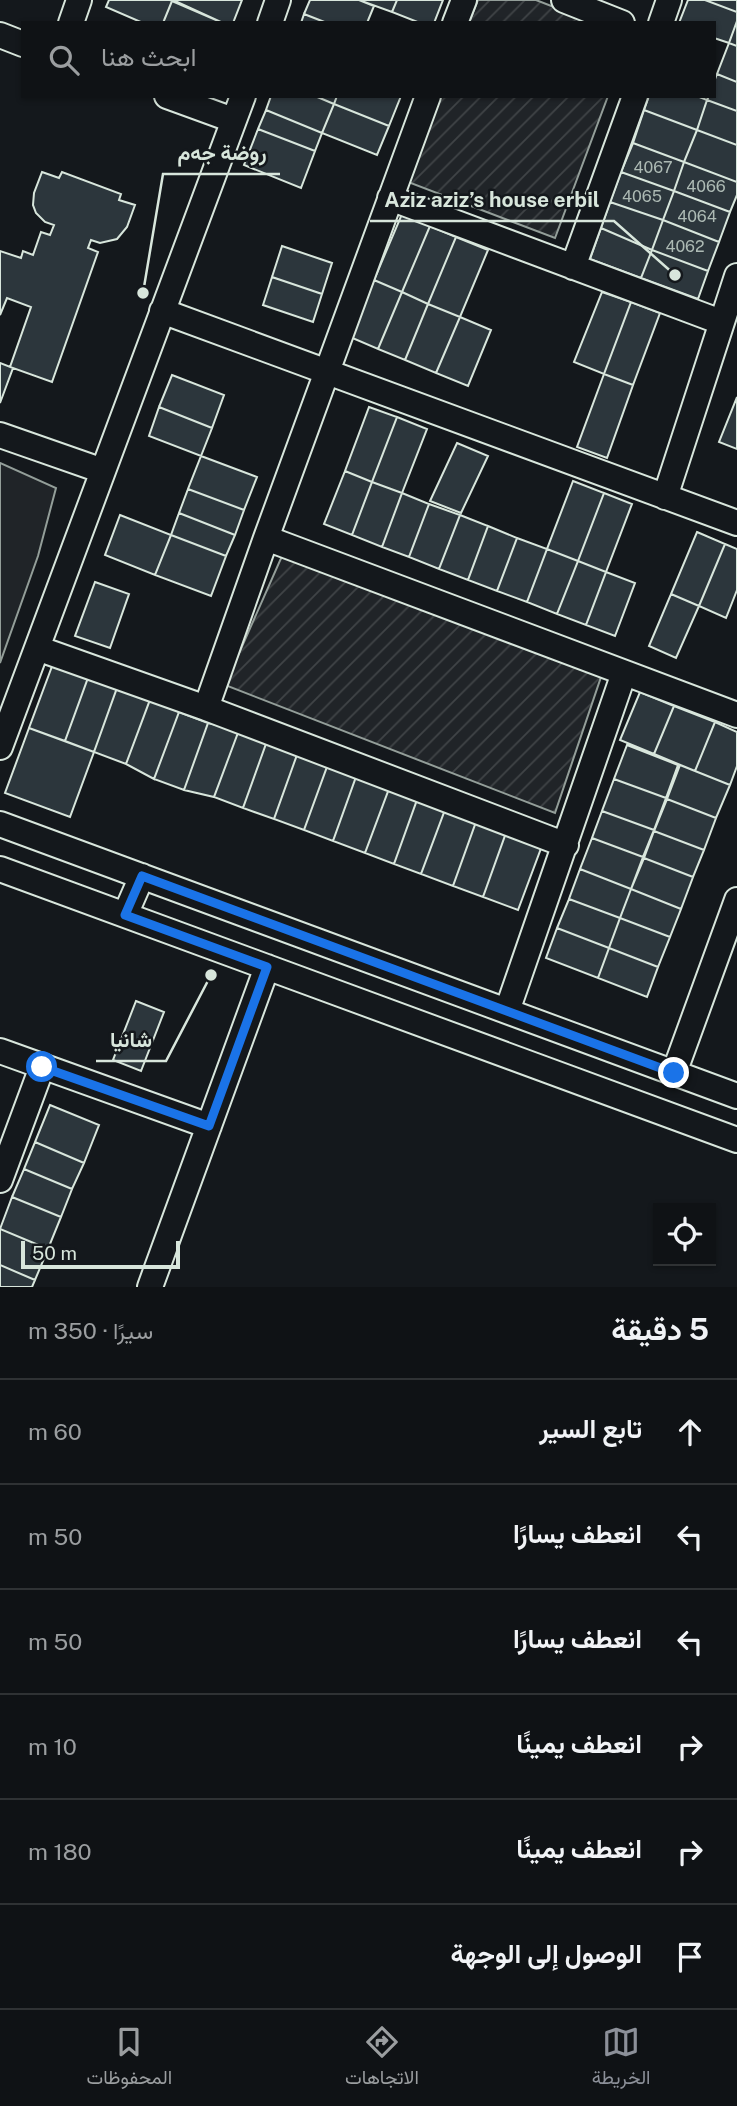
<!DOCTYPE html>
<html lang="ar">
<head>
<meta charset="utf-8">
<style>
  :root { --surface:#0f1215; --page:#181b1e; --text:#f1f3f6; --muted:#9b9ea0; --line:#2f3234; --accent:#8c9099 }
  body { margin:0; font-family:"Public Sans",Vazirmatn,sans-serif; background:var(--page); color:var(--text); direction:rtl }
  .controls { position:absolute; right:21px; bottom:21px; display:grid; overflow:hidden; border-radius:0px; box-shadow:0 2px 5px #0004 }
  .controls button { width:63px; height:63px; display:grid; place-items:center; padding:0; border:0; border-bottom:2px solid var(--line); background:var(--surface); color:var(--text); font:35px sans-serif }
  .scale { position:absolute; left:21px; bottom:18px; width:159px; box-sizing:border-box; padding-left:7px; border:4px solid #d8e6dc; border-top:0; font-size:19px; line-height:24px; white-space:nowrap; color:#d8e6dc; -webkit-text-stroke:5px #14181c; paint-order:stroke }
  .stop { position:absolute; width:21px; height:21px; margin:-16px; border:5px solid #1a73e8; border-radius:50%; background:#fff }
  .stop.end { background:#1a73e8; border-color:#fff; box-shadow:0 2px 7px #0008 }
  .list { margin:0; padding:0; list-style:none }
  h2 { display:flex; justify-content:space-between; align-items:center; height:91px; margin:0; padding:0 28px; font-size:30px }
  h2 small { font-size:23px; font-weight:400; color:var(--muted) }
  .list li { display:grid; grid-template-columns:46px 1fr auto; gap:21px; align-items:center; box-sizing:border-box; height:105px; padding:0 28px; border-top:2px solid var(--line) }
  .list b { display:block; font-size:26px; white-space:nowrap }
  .list em { font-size:23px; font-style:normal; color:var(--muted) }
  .icon { flex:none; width:38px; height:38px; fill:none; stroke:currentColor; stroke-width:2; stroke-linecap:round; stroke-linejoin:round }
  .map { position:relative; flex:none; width:737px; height:1287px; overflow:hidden; direction:ltr }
  .search { position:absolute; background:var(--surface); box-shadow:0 2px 5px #0004; left:21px; right:21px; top:21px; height:77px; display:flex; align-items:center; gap:18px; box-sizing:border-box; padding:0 24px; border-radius:0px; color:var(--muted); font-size:26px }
  .sheet { height:721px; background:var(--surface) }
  nav { display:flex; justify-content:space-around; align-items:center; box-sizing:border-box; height:98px; border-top:2px solid var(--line); background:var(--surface); font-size:19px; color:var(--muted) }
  nav a { display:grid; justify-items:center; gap:4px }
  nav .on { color:var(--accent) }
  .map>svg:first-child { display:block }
</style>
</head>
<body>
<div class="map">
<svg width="737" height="1287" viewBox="0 0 737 1287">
  <defs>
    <pattern id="garden-furrows" width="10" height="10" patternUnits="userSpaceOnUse" patternTransform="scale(1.75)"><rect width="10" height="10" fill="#202428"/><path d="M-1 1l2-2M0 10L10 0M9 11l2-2" fill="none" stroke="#404447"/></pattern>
  </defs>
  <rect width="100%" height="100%" fill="#14181c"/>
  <path fill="#202428" stroke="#939e99" stroke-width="2" d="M0,463L56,488L38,556L0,663Z"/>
  <path fill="url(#garden-furrows)" stroke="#939e99" stroke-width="2" d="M478,0H536L595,23H469Z
    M441,96H608L555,238L408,182Z
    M282,556L602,674L555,813L225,685Z"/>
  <path fill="#2c363c" stroke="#d8e6dc" stroke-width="2" d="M109,0H170L172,1L163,23H143L106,7Z
    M173,0H242L233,23H223Z
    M310,0H359L374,6L367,23H327L304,14Z
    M359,0H397L392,12Z
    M397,0H443L434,23H420L392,12Z
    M688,0H705L737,12V21L729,43L714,38V23H679Z
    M705,0H737V12Z
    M172,1L223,23H163Z
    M304,14L327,23H301Z
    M737,21V46L729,43Z
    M729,43L737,46V82L717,74Z
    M717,74L737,82V111L707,100L709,96H714V82Z
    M271,96H315L334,104L322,133L266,110Z
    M315,96H337L334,104Z
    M337,96H401L389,126L334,104Z
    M649,96H697L707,100L697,130L644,110Z
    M707,100L737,111V145L697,130Z
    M334,104L389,126L377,155L322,133Z
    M266,110L322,133L315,151L258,129Z
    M644,110L697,130L684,162L633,143Z
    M258,129L315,151L301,188L244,165Z
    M697,130L737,145V182L684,162Z
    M633,143L684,162L674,191L621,172Z
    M684,162L737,182V195L730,212L674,191Z
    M42,172L59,178L62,172L121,194L119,200L135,205L127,227L117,239L100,243L91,240L88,248L98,252L52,382L10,367L31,307L7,298L0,315V251L21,258L23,251L33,255L41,232L50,235L54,225L45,222L36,213L33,205L34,193Z
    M621,172L674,191L663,220L610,202Z
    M674,191L730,212L719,242L663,220Z
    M610,202L663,220L652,250L601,228Z
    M402,214L430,226L402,292L374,280Z
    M663,220L719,242L708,271L652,250Z
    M430,226L456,237L428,304L402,292Z
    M601,228L652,250L641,278L590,259Z
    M456,237L488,250L460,317L428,304Z
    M282,246L332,263L322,294L272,277Z
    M652,250L708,271L698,299L641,278Z
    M272,277L322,294L313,322L263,305Z
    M374,280L402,292L378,349L350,337Z
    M402,292L428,304L405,360L378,349Z
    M602,292L631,302L604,374L574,362Z
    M631,302L660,313L633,385L604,374Z
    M428,304L460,317L436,373L405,360Z
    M460,317L491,330L468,386L436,373Z
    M0,363L13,368L0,403Z
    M604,374L633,385L607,458L577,447Z
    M172,375L224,395L212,428L159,407Z
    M737,397V449L719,442Z
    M159,407L212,428L201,456L149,436Z
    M369,407L397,417L372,482L345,471Z
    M397,417L427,429L402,493L372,482Z
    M457,443L488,456L461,513L430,501Z
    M201,456L257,477L244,510L188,489Z
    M345,471L372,482L352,535L324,524Z
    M573,481L604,493L578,561L547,549Z
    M372,482L402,493L382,547L352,535Z
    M188,489L244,510L235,535L179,513Z
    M402,493L429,504L409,557L382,547Z
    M604,493L632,504L606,572L578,561Z
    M429,504L460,515L439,569L409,557Z
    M179,513L235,535L226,556L171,535Z
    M120,515L171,535L155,575L105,555Z
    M460,515L488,526L468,580L439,569Z
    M488,526L517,538L497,591L468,580Z
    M697,532L725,544L699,606L671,594Z
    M171,535L226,556L211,596L155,575Z
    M517,538L547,549L527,602L497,591Z
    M725,544L737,549V590L726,618L699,606Z
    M547,549L578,561L557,614L527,602Z
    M578,561L606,572L586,625L557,614Z
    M606,572L635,583L615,636L586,625Z
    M95,582L129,594L110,648L75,636Z
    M671,594L699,606L676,658L649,646Z
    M54,661L89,675L65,741L29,728Z
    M89,675L118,685L94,752L65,741Z
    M118,685L151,697L126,764L94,752Z
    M640,692L674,706L654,754L620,740Z
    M151,697L179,712L154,779L126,764Z
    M674,706L715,722L695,771L654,754Z
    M179,712L208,723L184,790L154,779Z
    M715,722L737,732V766L730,785L695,771Z
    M208,723L239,730L214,797L184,790Z
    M29,728L94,752L70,817L5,793Z
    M239,730L267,741L243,808L214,797Z
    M267,741L298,752L274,819L243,808Z
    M627,745L678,765L666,798L614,779Z
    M298,752L328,764L304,830L274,819Z
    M328,764L357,774L333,841L304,830Z
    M680,765L730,785L716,818L667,799Z
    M357,774L390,786L365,853L333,841Z
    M614,779L666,798L654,830L602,811Z
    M390,786L418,797L394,864L365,853Z
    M418,797L446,807L421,874L394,864Z
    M667,799L716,818L704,850L654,831Z
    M446,807L477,819L453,886L421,874Z
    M602,811L654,830L643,857L592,838Z
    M477,819L507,830L483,897L453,886Z
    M507,830L543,843L518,910L483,897Z
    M654,831L704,850L693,877L644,858Z
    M592,838L643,857L631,889L580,869Z
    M644,858L693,877L681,909L631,889Z
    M580,869L631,889L620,918L569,899Z
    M631,889L681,909L670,937L620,918Z
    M569,899L620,918L609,948L557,928Z
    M620,918L670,937L658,967L609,948Z
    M557,928L609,948L598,978L546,958Z
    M609,948L658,967L647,997L598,978Z
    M136,1001L164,1012L141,1071L113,1060Z
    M50,1105L99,1125L84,1163L35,1142Z
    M35,1142L84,1163L72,1189L24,1169Z
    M24,1169L72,1189L61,1217L12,1197Z
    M12,1197L61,1217L48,1249L0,1229Z
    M0,1229L48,1249L35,1280L0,1265Z
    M0,1265L35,1280L32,1287H0Z"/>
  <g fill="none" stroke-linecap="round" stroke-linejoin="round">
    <defs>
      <path id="minor" d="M564,0L622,23
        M71,23L79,0
        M270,23L278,0
        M455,23L464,0
        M661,23L669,0
        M0,35L23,44
        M167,96L233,120
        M390,198L721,322
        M573,267L635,96
        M162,311L737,523
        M0,435L103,471
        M665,497L737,276
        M266,538L737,715
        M37,648L206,708L566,845
        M206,708L266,538L428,96
        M0,747L243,96
        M0,824L737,1096
        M0,869L737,1140
        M125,915L142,876
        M507,1011L624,673
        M0,1051L209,1126
        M674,1073L737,900
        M0,1180L42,1067
        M150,1287L267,967"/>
    </defs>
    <use href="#minor" stroke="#d8e6dc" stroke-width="28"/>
    <use href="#minor" stroke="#14181c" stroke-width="24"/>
  </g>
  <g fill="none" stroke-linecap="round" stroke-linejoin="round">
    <path stroke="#1a73e8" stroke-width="9" d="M42,1067L209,1126L267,967L125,915L142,876L674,1073"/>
  </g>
  <g text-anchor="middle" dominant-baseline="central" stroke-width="5" stroke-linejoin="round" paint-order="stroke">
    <g font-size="16" fill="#adbab4">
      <text x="653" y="167">4067</text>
      <text x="706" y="186">4066</text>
      <text x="642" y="196">4065</text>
      <text x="697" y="216">4064</text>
      <text x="685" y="246">4062</text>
    </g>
  </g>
  <path fill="none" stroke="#d8e6dc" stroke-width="2.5" d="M143 293L163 174H280M675 275L614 221H370M211 975L166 1061H96"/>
  <g fill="#d8e6dc" stroke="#14181c" stroke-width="2.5">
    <circle cx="143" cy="293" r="7"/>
    <circle cx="675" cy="275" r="7"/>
    <circle cx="211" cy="975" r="7"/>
  </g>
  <g font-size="21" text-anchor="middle" font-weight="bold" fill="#d8e6dc" stroke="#14181c" stroke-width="5" stroke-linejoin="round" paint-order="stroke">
    <text x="222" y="160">روضة جەم</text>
    <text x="492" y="207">Aziz aziz’s house erbil</text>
    <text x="131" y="1047">شانيا</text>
  </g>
</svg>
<div class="controls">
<button><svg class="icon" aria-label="locate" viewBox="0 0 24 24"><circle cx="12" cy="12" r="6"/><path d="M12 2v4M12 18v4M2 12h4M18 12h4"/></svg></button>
</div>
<div class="scale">50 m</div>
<div class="stop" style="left:42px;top:1067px"></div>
<div class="stop end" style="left:674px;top:1073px"></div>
<div class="search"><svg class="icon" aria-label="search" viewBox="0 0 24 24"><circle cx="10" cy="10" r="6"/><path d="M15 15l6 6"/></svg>ابحث هنا</div>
</div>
<section class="sheet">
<h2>5 دقيقة<small>سيرًا · 350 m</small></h2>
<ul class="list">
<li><svg class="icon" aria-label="ahead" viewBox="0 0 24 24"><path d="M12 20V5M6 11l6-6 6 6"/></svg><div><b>تابع السير</b></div><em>60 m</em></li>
<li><svg class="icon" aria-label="left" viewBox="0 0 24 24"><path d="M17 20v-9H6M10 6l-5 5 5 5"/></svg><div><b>انعطف يسارًا</b></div><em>50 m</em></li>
<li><svg class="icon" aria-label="left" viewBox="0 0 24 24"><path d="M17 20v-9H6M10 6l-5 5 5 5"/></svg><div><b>انعطف يسارًا</b></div><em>50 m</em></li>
<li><svg class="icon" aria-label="right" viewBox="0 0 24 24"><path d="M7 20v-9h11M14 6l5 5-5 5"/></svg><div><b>انعطف يمينًا</b></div><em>10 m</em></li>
<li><svg class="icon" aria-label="right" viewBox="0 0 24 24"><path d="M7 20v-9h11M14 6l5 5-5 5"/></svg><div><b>انعطف يمينًا</b></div><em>180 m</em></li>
<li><svg class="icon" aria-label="arrive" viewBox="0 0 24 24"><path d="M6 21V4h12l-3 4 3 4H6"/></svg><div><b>الوصول إلى الوجهة</b></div></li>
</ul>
</section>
<nav>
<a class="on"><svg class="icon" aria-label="map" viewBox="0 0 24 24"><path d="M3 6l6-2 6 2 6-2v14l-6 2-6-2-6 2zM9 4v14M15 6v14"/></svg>الخريطة</a>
<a><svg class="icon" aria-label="directions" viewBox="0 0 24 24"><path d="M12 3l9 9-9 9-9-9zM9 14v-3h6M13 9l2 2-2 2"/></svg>الاتجاهات</a>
<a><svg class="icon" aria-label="saved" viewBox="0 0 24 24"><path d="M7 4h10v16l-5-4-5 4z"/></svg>المحفوظات</a>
</nav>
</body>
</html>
